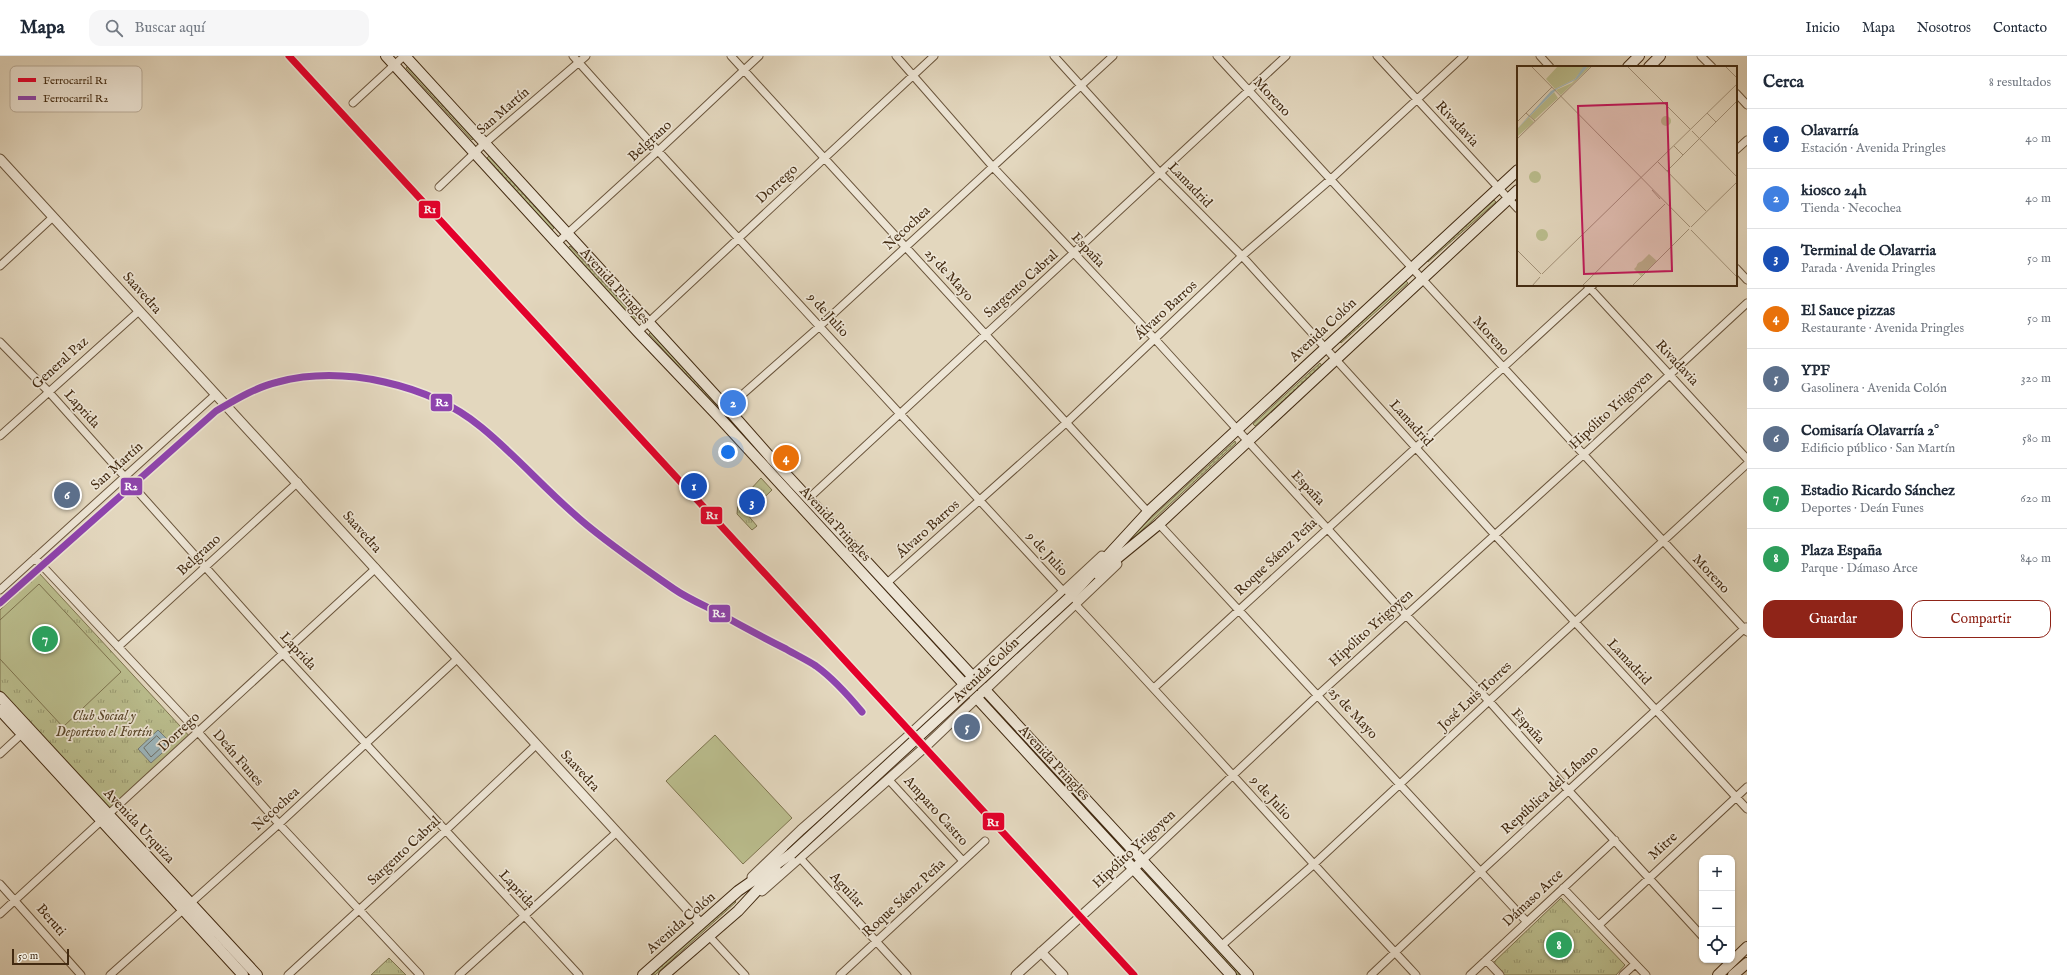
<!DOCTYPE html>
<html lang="es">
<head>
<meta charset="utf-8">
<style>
  :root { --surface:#fff; --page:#f6f6f7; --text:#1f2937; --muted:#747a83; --line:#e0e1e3; --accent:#8f2418 }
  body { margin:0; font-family:"IM FELL English",serif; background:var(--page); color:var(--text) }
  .controls { position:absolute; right:12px; bottom:12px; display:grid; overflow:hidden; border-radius:8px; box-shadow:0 1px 3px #0004 }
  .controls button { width:36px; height:36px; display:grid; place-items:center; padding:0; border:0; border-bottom:1px solid var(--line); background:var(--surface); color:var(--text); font:20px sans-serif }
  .scale { position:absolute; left:12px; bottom:10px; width:57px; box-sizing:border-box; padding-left:4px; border:2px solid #422a11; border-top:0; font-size:11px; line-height:14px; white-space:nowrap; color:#422a11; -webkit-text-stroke:3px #ede5d5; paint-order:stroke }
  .you { position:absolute; left:728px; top:396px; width:14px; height:14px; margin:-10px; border:3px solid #fff; border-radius:50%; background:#1a73e8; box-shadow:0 0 0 6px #1a73e833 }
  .badge { display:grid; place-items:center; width:26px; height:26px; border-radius:50%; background:var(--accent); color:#fff; font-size:13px; font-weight:700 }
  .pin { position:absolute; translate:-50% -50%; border:2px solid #fff; box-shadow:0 1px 4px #0006 }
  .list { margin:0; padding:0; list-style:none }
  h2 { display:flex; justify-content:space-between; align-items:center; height:52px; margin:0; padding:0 16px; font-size:17px }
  h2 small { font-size:13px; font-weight:400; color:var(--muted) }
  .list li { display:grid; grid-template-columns:26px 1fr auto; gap:12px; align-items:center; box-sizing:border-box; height:60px; padding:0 16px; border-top:1px solid var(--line) }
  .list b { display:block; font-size:15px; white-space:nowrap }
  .list p { margin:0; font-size:13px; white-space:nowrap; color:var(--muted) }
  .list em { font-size:13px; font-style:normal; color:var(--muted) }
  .actions { display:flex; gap:8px; padding:12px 16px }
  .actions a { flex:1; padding:9px 0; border:1px solid var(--accent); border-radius:12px; text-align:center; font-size:14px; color:var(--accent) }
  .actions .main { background:var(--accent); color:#fff }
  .icon { flex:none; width:22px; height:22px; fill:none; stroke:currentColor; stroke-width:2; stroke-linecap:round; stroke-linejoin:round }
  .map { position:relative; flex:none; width:1747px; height:919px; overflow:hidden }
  header { display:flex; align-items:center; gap:24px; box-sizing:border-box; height:56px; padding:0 20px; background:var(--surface); border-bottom:1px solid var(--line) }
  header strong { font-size:19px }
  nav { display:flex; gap:22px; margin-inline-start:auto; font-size:14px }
  .search { width:280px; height:36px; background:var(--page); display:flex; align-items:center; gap:10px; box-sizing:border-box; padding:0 14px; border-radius:12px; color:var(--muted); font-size:15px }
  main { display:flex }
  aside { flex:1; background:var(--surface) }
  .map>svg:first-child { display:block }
</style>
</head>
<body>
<header>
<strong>Mapa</strong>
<div class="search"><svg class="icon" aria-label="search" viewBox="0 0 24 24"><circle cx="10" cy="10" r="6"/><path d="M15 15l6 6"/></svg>Buscar aquí</div>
<nav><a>Inicio</a><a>Mapa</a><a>Nosotros</a><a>Contacto</a></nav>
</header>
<main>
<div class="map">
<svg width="1747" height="919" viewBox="0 0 1747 919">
  <defs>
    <pattern id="grass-dots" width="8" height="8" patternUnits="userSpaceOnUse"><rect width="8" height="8" fill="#babd8d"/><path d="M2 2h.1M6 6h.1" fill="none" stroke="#999a72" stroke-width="1.8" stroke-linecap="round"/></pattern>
    <pattern id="park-tufts" width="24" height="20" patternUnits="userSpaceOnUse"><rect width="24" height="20" fill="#babd8d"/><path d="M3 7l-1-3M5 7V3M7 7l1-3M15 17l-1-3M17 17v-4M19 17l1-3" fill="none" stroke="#999a72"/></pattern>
  </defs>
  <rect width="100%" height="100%" fill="#e3d7be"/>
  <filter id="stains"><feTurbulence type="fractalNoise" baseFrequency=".005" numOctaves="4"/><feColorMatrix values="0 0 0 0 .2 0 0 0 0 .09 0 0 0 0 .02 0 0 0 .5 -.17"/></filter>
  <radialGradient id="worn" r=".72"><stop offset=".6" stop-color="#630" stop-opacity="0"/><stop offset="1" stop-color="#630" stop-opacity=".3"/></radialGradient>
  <path fill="url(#grass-dots)" stroke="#7e744f" d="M408,10L474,82L472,84L406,12Z
    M489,100L554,172L552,174L487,102Z
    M1494,144L1496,146L1428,206L1427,204Z
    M570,190L636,262L633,264L568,192Z
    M1406,225L1408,227L1341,287L1339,285Z
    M651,276L717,348L715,350L649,278Z
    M1320,307L1322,310L1255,370L1253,368Z
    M1235,385L1236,387L1127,488L1125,486Z
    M893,540L958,612L956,614L891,542Z
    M989,647L1136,804L1134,806L986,649Z
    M1145,816L1242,919H1237L1143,818Z
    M734,844L736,846L655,919H651Z"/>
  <path fill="url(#park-tufts)" stroke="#7e744f" d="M761,422L772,434L747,458L757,470L752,474L737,458L738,447Z
    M39,517L192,683L112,757L0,634V554Z
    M1561,842L1625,909L1616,919H1504L1493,907Z
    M389,902L406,919H371Z"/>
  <path fill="#babd8d" stroke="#7e744f" d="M39,528L121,616L63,671L0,603V564Z
    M715,679L792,762L743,808L666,725Z"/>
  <path fill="#9cb6bd" stroke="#787e78" d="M158,674L172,688L151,707L138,693Z"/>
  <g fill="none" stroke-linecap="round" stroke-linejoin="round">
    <path stroke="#6f7067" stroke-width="1" d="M157,680L165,688L151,701L144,692Z"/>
    <defs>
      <path id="minor" d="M573,0L658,95L1064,536
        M731,0L1148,456
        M896,0L993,111L1154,282L1406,559L1489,645L1569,735L1702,880
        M1054,0L1160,117L1242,200L1494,478L1747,753
        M1217,0L1747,576
        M1377,0L1518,153
        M1540,0L1550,11
        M1701,0L1712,11
        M1736,37L1747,49
        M353,47L404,0
        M1736,94L1747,84
        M439,131L485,87L586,0
        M557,187L658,95L759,0
        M0,210L53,161
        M1736,212L1747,224
        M1587,229L1747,403
        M638,276L934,0
        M0,286L48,335L284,599L579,919
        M718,360L820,270L1113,0
        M0,380L139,255
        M808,443L1286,0
        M1159,468L1527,866
        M35,502L198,676L279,768L420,919
        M887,527L1066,367L1242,200L1331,123L1464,0
        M0,534L216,338
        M1075,548C1190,670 1301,796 1416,919
        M118,591L298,426
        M1154,632L1593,229
        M0,698L25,675
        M888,723L963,805
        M800,802L907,919
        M1142,805L1318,639L1583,399L1747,247
        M0,828L81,919
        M1563,832L1646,919
        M0,858L376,512
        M1599,869L1747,731
        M709,880L745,919
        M1221,890L1313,809L1489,645L1747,408
        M1486,904L1500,919
        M110,919L279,768L457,603
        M288,919L445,775L536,689
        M459,919L617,776
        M840,919L985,785
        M1371,919L1480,816L1746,571
        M1470,919L1615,784
        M1623,919L1635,908"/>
      <path id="tertiary" d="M0,103L701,868
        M752,821L801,774L904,684L1102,500
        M762,835L925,691L1117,508
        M1041,896L1063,919
        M1016,919L1142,805"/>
      <path id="secondary" d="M386,0L638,276L718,360L1231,919
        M405,0L727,352L771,402L1248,919
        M1628,11L1639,0
        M1649,11L1660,0
        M1098,518L1159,468L1518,134
        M1069,542L1148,456L1518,114
        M0,641L257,919
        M0,654L243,919
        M643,919L738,835L791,798
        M664,919L738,855L776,814
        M1718,919L1747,891
        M1733,919L1747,907"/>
    </defs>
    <use href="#minor" stroke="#6a553c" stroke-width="9"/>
    <use href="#tertiary" stroke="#6a553c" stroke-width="11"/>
    <use href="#secondary" stroke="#422a11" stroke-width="12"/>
    <use href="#minor" stroke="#ede5d5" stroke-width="7"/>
    <use href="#tertiary" stroke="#ede5d5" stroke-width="9"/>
    <use href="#secondary" stroke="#ede5d5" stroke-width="10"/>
    <defs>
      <path id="secondary-bridge" d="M791,798L1069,542"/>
    </defs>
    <use href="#secondary-bridge" stroke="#422a11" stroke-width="12" stroke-linecap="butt"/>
    <use href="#secondary-bridge" stroke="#ede5d5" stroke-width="10"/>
    <defs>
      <path id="rail-1" d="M289,0L1134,919"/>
      <path id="rail-2" d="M0,547L216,355C235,344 256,331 278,326C343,309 429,328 481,371C518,401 550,439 588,470C615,492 645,513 674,533C687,542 701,548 715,555C738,568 762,581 786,593C796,599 807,604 816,610C834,623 848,639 862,656"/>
    </defs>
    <use href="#rail-1" stroke="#ede5d5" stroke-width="10"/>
    <use href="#rail-2" stroke="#ede5d5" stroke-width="10"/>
    <use href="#rail-1" stroke="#e4002b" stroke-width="7"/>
    <use href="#rail-2" stroke="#8e44ad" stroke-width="7"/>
  </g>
  <g text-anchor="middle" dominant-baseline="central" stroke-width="3.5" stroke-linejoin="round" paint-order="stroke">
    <g font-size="14" fill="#422a11" stroke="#ede5d5">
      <text transform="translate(1272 41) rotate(47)">Moreno</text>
      <text transform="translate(503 55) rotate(-41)">San Martín</text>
      <text transform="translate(1457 68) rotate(47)">Rivadavia</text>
      <text transform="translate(650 85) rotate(-43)">Belgrano</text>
      <text transform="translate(777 128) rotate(-42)">Dorrego</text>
      <text transform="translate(1190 129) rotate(46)">Lamadrid</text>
      <text transform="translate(907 172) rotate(-43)">Necochea</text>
      <text transform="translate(1088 194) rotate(47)">España</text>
      <text transform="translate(949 219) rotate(48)">25 de Mayo</text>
      <text transform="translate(1021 228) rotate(-42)">Sargento Cabral</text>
      <text transform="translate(615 230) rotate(48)">Avenida Pringles</text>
      <text transform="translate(142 237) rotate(48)">Saavedra</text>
      <text transform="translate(1166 254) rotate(-43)">Álvaro Barros</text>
      <text transform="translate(828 259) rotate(48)">9 de Julio</text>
      <text transform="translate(1323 274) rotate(-43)">Avenida Colón</text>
      <text transform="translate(1491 280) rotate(48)">Moreno</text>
      <text transform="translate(60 307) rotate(-42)">General Paz</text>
      <text transform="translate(1677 307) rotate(47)">Rivadavia</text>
      <text transform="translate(82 353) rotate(48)">Laprida</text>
      <text transform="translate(1611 354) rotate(-43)">Hipólito Yrigoyen</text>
      <text transform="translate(1411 367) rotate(48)">Lamadrid</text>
      <text transform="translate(117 410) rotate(-42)">San Martín</text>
      <text transform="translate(1308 432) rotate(47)">España</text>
      <text transform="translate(835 468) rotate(47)">Avenida Pringles</text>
      <text transform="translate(928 473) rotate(-42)">Álvaro Barros</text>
      <text transform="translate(362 476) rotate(48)">Saavedra</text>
      <text transform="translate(1047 498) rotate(48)">9 de Julio</text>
      <text transform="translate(199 499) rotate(-43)">Belgrano</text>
      <text transform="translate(1276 501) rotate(-43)">Roque Sáenz Peña</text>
      <text transform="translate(1711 518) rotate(47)">Moreno</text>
      <text transform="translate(1371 572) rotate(-42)">Hipólito Yrigoyen</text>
      <text transform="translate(298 595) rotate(47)">Laprida</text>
      <text transform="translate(1629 606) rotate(47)">Lamadrid</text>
      <text transform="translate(986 614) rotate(-44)">Avenida Colón</text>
      <text transform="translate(1475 640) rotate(-43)">José Luis Torres</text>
      <text transform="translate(1353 657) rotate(47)">25 de Mayo</text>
      <text transform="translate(1528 670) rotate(48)">España</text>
      <text transform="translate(179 676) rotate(-43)">Dorrego</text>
      <text transform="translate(238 702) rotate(49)">Deán Funes</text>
      <text transform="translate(1054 707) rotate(47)">Avenida Pringles</text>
      <text transform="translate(580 715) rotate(47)">Saavedra</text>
      <text transform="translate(1550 734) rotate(-42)">República del Líbano</text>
      <text transform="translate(1271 742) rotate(48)">9 de Julio</text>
      <text transform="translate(276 753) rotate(-42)">Necochea</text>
      <text transform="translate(936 755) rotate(48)">Amparo Castro</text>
      <text transform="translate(139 770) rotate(47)">Avenida Urquiza</text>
      <text transform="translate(1663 790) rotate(-43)">Mitre</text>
      <text transform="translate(1134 793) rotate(-43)">Hipólito Yrigoyen</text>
      <text transform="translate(404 795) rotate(-43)">Sargento Cabral</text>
      <text transform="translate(517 833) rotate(47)">Laprida</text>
      <text transform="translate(847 834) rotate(47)">Aguilar</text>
      <text transform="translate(904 842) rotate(-43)">Roque Sáenz Peña</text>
      <text transform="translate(1533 842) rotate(-43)">Dámaso Arce</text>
      <text transform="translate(51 864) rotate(49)">Beruti</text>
      <text transform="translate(681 867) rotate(-41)">Avenida Colón</text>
    </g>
    <g font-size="14" font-style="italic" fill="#5a472a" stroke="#ede5d5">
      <text x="104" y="660">Club Social y<tspan x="104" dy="16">Deportivo el Fortín</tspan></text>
    </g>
  </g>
  <g transform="translate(1517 10)">
    <rect width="220" height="220" fill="#e3d7be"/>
    <path d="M71,0H74L44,29L39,24L55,17ZM37,26L41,32L17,54L13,50ZM144 55a5 5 0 1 1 10 0a5 5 0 1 1-10 0ZM12,51L17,56L1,70L0,63ZM12 111a6 6 0 1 1 12 0a6 6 0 1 1-12 0ZM19 169a6 6 0 1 1 12 0a6 6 0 1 1-12 0ZM132,188L140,195L124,210L117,203Z" fill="#babd8d"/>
    <path d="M41,0H68L58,13L38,23L29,13ZM119.5 201a5.5 5.5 0 1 1 11 0a5.5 5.5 0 1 1-11 0Z" fill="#babd8d"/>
    <path d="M67,0H71L60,13L40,23L0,63L34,25L58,13Z" fill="#9cb6bd"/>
    <path fill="none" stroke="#a39279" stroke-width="1" d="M14,0L173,161M110,0L173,63M208,0L220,12M9,47L18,55M190,47L199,56M0,56L35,21M175,65L220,111M0,73L75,0M157,80L166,89M141,96L189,145M150,105L220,35M135,124L143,133M174,161L220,116M174,164L220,211M0,184L24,208M25,208L220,18M15,220L23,211M65,220L148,138M115,220L172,163"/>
    <path fill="#c2185b" fill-opacity="0.15" stroke="#c2185b" stroke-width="2" d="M150,37L155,205L67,208L61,40Z"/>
    <rect width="220" height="220" fill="none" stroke="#422a11" stroke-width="2"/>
  </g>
  <rect x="10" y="10" width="132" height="46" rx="6" fill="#ede5d5" stroke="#baad9a" stroke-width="1"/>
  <rect x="18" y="22" width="18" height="4" fill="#e4002b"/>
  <rect x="18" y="40" width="18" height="4" fill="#8e44ad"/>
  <g font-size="11" fill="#422a11">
    <text x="43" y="28">Ferrocarril R1</text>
    <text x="43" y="46">Ferrocarril R2</text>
  </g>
  <g stroke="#ede5d5" stroke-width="1.5">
    <rect x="418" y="144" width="23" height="19" rx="4" fill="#e4002b"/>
    <rect x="430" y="337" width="23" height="19" rx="4" fill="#8e44ad"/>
    <rect x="120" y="421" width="23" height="19" rx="4" fill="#8e44ad"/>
    <rect x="700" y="450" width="23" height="19" rx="4" fill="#e4002b"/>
    <rect x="708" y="548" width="23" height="19" rx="4" fill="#8e44ad"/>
    <rect x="982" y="756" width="23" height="19" rx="4" fill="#e4002b"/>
  </g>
  <g font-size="11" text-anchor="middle" font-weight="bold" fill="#fff">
    <text x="430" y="157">R1</text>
    <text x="442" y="350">R2</text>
    <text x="131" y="434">R2</text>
    <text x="712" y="463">R1</text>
    <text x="719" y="561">R2</text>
    <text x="993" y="770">R1</text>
  </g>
  <rect width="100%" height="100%" filter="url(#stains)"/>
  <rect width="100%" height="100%" fill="url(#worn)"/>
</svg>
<div class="controls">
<button>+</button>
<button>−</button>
<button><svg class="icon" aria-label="locate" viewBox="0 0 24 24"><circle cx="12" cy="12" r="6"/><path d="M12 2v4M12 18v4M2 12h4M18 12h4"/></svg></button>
</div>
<div class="scale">50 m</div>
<div class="you"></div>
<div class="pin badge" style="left:694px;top:430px;background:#1a4fb4">1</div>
<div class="pin badge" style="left:733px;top:347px;background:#3f7fe0">2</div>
<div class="pin badge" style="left:752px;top:446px;background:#1a4fb4">3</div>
<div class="pin badge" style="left:786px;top:402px;background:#e8710a">4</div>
<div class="pin badge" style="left:967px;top:671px;background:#5c6f8a">5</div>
<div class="pin badge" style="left:67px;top:439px;background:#5c6f8a">6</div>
<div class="pin badge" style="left:45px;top:583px;background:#2e9e5b">7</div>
<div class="pin badge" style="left:1559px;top:889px;background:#2e9e5b">8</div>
</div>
<aside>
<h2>Cerca<small>8 resultados</small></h2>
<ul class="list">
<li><span class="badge" style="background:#1a4fb4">1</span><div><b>Olavarría</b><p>Estación · Avenida Pringles</p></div><em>40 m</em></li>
<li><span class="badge" style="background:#3f7fe0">2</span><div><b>kiosco 24h</b><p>Tienda · Necochea</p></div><em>40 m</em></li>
<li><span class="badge" style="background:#1a4fb4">3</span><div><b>Terminal de Olavarria</b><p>Parada · Avenida Pringles</p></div><em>50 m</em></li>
<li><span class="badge" style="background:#e8710a">4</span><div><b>El Sauce pizzas</b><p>Restaurante · Avenida Pringles</p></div><em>50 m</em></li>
<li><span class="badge" style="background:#5c6f8a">5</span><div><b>YPF</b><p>Gasolinera · Avenida Colón</p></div><em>320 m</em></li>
<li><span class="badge" style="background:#5c6f8a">6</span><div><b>Comisaría Olavarría 2°</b><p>Edificio público · San Martín</p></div><em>580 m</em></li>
<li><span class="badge" style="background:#2e9e5b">7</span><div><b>Estadio Ricardo Sánchez</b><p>Deportes · Deán Funes</p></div><em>620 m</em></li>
<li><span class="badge" style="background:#2e9e5b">8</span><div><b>Plaza España</b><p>Parque · Dámaso Arce</p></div><em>840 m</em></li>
</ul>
<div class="actions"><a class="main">Guardar</a><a>Compartir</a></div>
</aside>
</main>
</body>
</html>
